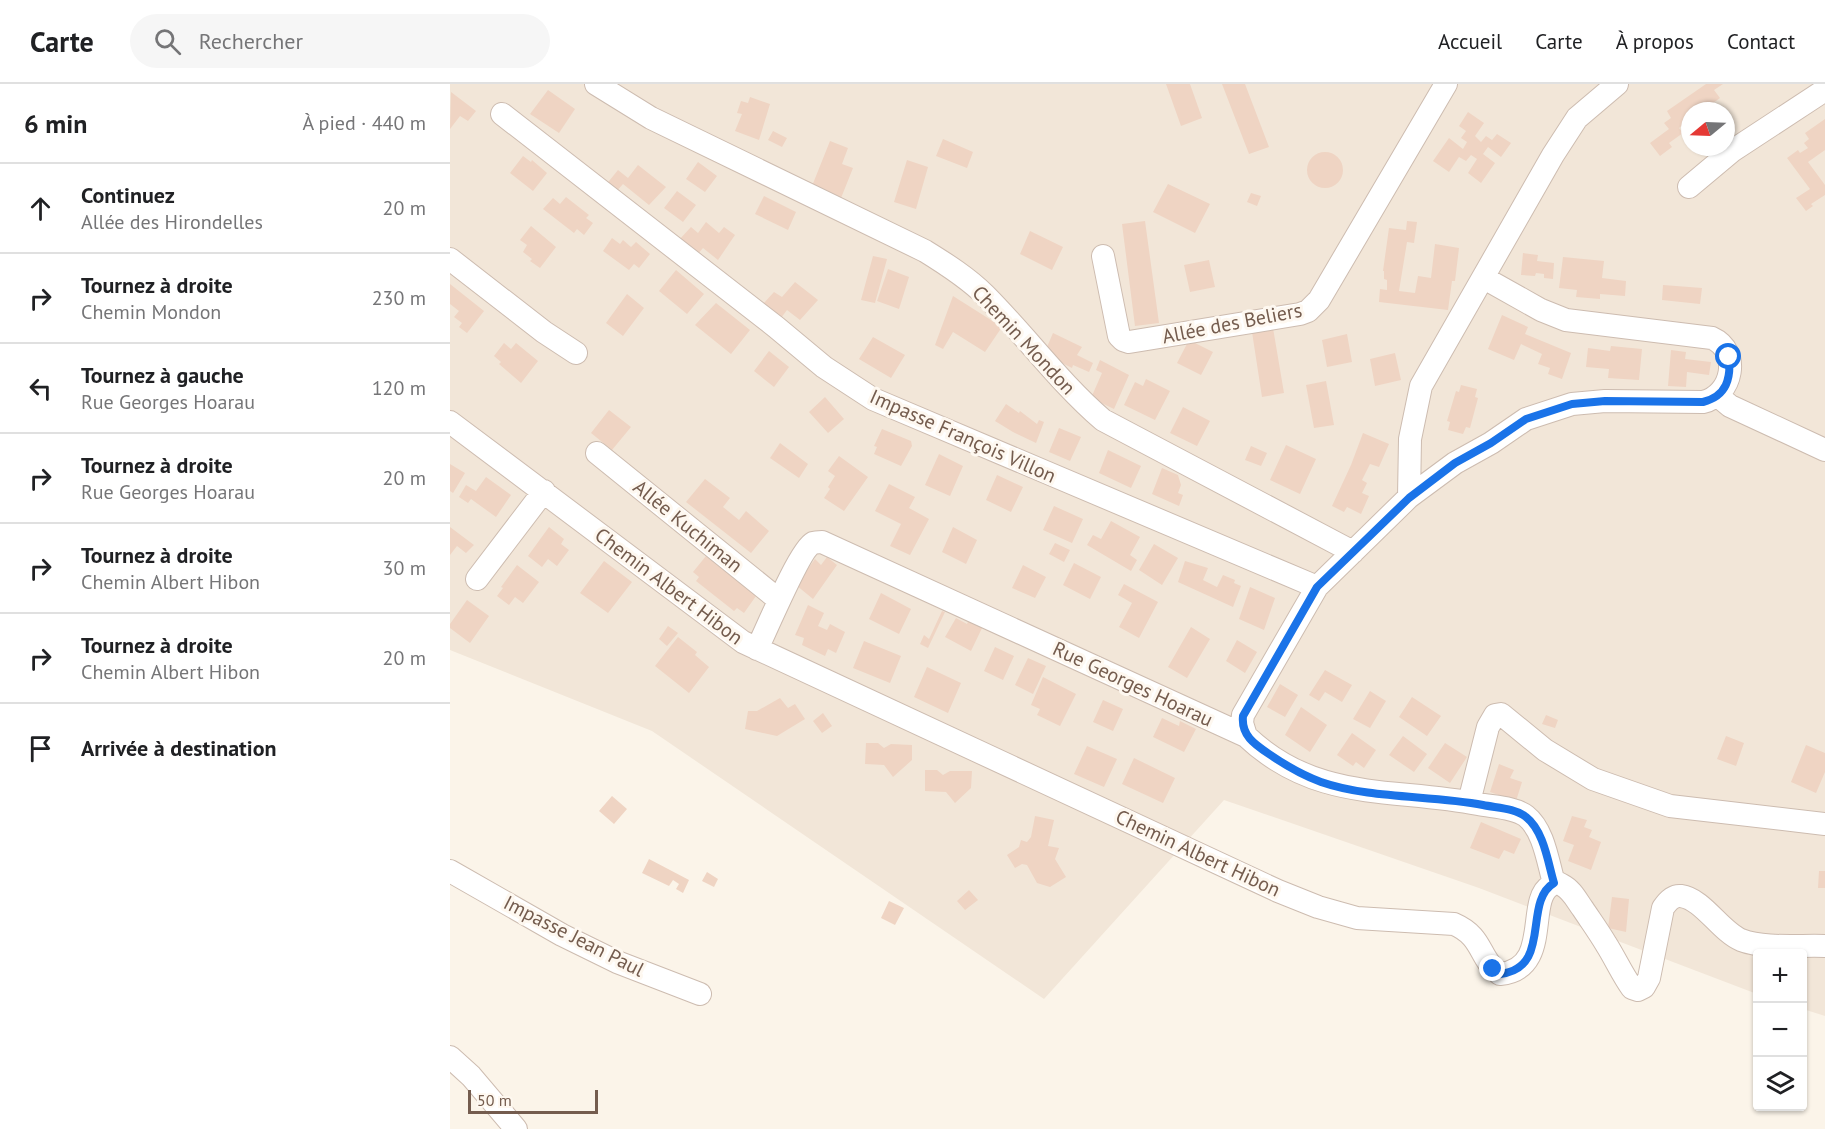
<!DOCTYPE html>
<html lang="fr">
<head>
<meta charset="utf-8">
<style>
  :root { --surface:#fff; --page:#f6f6f6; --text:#202124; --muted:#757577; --line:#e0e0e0 }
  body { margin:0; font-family:"PT Sans",sans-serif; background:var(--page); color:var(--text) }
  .controls { position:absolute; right:18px; bottom:18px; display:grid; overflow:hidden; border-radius:6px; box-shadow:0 2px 4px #0004 }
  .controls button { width:54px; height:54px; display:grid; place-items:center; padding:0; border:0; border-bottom:2px solid var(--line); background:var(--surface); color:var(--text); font:30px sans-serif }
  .compass { position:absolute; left:1231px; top:18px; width:54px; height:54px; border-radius:50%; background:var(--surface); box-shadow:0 2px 4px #0004; rotate:251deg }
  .scale { position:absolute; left:18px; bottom:15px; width:130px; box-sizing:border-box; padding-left:6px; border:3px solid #745c4e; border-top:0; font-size:16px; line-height:21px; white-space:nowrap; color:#745c4e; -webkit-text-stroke:4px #fef8f0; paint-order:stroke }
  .stop { position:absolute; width:18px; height:18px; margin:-14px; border:4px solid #1a73e8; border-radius:50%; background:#fff }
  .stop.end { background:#1a73e8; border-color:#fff; box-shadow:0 2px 6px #0008 }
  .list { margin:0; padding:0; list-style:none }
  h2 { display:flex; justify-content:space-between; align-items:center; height:78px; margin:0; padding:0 24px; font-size:26px }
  h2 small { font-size:20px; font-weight:400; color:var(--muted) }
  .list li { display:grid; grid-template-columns:39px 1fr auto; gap:18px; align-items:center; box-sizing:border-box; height:90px; padding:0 24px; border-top:2px solid var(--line) }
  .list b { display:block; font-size:22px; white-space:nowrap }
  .list p { margin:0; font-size:20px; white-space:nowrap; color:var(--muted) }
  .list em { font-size:20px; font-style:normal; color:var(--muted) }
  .icon { flex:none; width:33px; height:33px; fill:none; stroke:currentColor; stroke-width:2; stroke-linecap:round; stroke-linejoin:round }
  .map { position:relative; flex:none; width:1375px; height:1045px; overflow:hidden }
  header { display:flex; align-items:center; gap:36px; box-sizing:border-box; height:84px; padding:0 30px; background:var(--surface); border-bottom:2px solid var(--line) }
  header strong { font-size:28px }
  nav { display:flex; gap:33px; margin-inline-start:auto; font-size:21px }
  .search { width:420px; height:54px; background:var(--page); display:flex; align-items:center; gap:15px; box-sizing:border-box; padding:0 21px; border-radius:33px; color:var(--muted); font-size:22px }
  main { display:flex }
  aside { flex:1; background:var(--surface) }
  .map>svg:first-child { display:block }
</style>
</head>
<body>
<header>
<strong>Carte</strong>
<div class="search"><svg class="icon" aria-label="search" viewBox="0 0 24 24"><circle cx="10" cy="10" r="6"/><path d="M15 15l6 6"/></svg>Rechercher</div>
<nav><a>Accueil</a><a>Carte</a><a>À propos</a><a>Contact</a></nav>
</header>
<main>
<aside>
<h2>6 min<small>À pied · 440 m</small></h2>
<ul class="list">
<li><svg class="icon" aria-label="ahead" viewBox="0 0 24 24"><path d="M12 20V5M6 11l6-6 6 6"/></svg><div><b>Continuez</b><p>Allée des Hirondelles</p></div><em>20 m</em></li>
<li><svg class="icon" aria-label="right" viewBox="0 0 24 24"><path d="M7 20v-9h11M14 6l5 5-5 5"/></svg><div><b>Tournez à droite</b><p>Chemin Mondon</p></div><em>230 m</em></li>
<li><svg class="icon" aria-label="left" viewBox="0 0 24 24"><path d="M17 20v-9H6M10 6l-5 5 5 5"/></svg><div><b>Tournez à gauche</b><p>Rue Georges Hoarau</p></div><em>120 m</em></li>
<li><svg class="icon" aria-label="right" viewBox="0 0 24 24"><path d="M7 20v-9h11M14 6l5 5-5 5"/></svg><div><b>Tournez à droite</b><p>Rue Georges Hoarau</p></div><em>20 m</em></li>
<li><svg class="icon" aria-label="right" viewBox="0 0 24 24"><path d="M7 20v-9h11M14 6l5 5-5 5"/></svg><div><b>Tournez à droite</b><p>Chemin Albert Hibon</p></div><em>30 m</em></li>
<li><svg class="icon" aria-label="right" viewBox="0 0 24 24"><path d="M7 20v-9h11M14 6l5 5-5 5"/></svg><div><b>Tournez à droite</b><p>Chemin Albert Hibon</p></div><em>20 m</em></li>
<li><svg class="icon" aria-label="arrive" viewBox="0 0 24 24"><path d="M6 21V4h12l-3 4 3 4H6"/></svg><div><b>Arrivée à destination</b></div></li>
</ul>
</aside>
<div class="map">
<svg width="1375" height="1045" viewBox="0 0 1375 1045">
  <rect width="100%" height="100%" fill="#fbf4e9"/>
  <path fill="#f2e6d8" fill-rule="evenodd" d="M0,0H1375V932L1353,925L1352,870H1308L1307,910L1029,804L774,716L594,915L202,647L0,566ZM1240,27H1276V63H1240Z"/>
  <path fill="#efd4c3" d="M716,0H740L752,34L731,42Z
    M772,0H795L819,63L799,70Z
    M1256,0H1273L1264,6L1270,14L1252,27H1240V35L1229,44L1233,49L1219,59L1222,63L1210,72L1200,59L1219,45L1214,39L1221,34L1217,27Z
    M98,6L125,25L109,49L80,30Z
    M1,8L26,27L18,37L10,32L0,45Z
    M300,13L320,20L309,56L285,47L292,30L287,29L291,17L298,19Z
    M1018,28L1034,39L1025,52L1031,58L1036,52L1042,56L1047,50L1061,59L1051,73L1038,63L1033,70L1045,79L1031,99L1018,89L1027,75L1021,71L1016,77L1009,73L999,88L983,77L999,54L1013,65L1017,58L1011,54L1016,47L1009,42Z
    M1375,35V66L1358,78L1375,101V111L1361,120L1363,122L1356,127L1346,114L1360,105L1337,74L1348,66L1350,69L1358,64L1354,59L1359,55L1355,49Z
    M323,47L337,54L332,63L318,56Z
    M493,55L523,68L517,84L486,72Z
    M380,57L398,64L392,80L403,84L391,114L362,102Z
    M857 86a18 18 0 1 1 36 0a18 18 0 1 1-36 0Z
    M73,72L81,78L82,76L97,89L83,107L60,89Z
    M457,76L478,83L466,125L444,118Z
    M248,78L267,92L255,108L236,95Z
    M188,81L216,103L199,121L173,100L165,109L155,102L168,86L178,94Z
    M718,100L760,120L745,149L703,128Z
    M227,107L246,121L233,138L214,124Z
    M801,109L811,112L807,122L797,118Z
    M314,112L346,128L338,146L305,130Z
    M116,113L139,131L136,134L143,139L134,151L127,145L124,149L93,125L103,114L110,120Z
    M695,137L709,239L685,242L672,140Z
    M957,137L967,138L964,159L957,158L949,207L965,209L968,192L981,194L985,160L1009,164L1005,197H1002L998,226L929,218L930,205L937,206V196L934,195V187H933L939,144L956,146Z
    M256,138L269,149L274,143L285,151L268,176L253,164L247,171L228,157L241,143L248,149Z
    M81,142L106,163L90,184L80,177L82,175L73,168L77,161L70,156Z
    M580,147L613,163L602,186L570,170Z
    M162,154L170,160L173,156L181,163L186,158L200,170L189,184L184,180L179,186L153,167Z
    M1073,169L1088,171L1087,177L1104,179L1103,195L1094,194V190L1086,189L1085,192L1071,191Z
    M423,172L437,175L425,219L411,216Z
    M1113,173L1154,177L1152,194L1176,197L1175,212L1150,210V215L1126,213L1127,206L1109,204Z
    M759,176L765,203L740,208L734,181Z
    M438,185L459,193L449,225L427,217Z
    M226,186L254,210L237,230L209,207Z
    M345,198L368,216L350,236L337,226L331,234L313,220L324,208L332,213Z
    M0,200L34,227L17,249L9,243L12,239L4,233L9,227L0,220Z
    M1213,201L1252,204L1250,220L1212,216Z
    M177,210L194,224L173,252L156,239Z
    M503,212L552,243L535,268L503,248L493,265L485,261Z
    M266,219L300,246L281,270L245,241Z
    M1052,231L1078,243L1075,250L1121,269L1112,295L1098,290L1100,284L1088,280L1092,270L1071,260L1064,276L1038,265Z
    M823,244L834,309L812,313L802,248Z
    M603,249L632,263L627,271L643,279L639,288L623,281L622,284L594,270Z
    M897,250L902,278L877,283L872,256Z
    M423,253L455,271L441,294L409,275Z
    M739,256L763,268L751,291L727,279Z
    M54,259L61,265L66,259L88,277L71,299L49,280L51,278L44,272Z
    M1161,262L1192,265L1189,296L1158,294L1159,285L1136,283L1138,264L1160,267Z
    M1221,266L1236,268L1235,275L1261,278L1259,291L1237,288L1236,303L1218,302Z
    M319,267L339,283L324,303L304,287Z
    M945,269L951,296L925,302L920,275Z
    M650,276L679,291L664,325L641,314L652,289L646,286Z
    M696,295L720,307L705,336L674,321L685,298L693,302Z
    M876,297L884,341L864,344L856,301Z
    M1011,301L1027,305L1025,313L1028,314L1020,344L1016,343L1013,350L998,346L1000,338L997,337L1006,307L1009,308Z
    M375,313L394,335L378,349L359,328Z
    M556,320L569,329L570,327L587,340L589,336L594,338L586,359L563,348L545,337Z
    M733,323L760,337L747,362L720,349Z
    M159,326L181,343L162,366L141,349Z
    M609,344L631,353L620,377L599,368Z
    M432,345L461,357L462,362L451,382L424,370L427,363L424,362Z
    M913,349L939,360L929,383L920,380L912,396L917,399L912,409L919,412L911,430L897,423L894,428L882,422L901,381Z
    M330,359L358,380L349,394L320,374Z
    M836,361L866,375L850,410L820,396Z
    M801,362L817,369L811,382L795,376Z
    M658,366L691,382L681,404L649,389Z
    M489,370L513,382L500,412L475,401Z
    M389,372L418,393L394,427L374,414L380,405L378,403L385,392L378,387Z
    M0,380L15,389L3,409L0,407Z
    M712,384L728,391L731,401L728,409L733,411L729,422L702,410Z
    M547,391L573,403L561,428L536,416Z
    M36,393L61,411L46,433L21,415L18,419L9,413L16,401L26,407Z
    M255,395L280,414L273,423L289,436L296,427L319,447L301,469L236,418Z
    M439,400L465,413L459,424L479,435L460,471L440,462L451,440L425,427Z
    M604,422L633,435L622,459L593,446Z
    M661,437L690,453L680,471L687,476L681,487L637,461L643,451L651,455Z
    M0,443L24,461L16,469L7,462L0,471Z
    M99,443L114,455L111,460L119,466L107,482L98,475L92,483L78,472Z
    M503,443L527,456L516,480L492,468Z
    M605,459L620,466L614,478L599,470Z
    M704,460L728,474L712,501L689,486Z
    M256,472L306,512L294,529L287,524L284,527L246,497L249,493L243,488Z
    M377,473L387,481L363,515L346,501L365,475L371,481Z
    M154,477L182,498L158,529L130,509Z
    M735,477L758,484L753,496L767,503L773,491L785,496L784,499L791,502L783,523L728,498Z
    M624,479L651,493L640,515L613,501Z
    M67,481L89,498L73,519L65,513L59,521L47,512L53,504L51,503Z
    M573,481L596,493L585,514L562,504Z
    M674,500L708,518L689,554L669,543L682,519L668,511Z
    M800,503L825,514L814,546L789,535Z
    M431,509L461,525L449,550L419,535Z
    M17,516L39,532L20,559L0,544V540Z
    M358,521L374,529L368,542L377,546L380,540L395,548L386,569L378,565L375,572L352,561L354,554L345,551Z
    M492,527L495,528L478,564L470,560L474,551L479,555Z
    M506,534L517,540L519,535L533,542L521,567L495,553Z
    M218,542L228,549L217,562L209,555Z
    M741,543L760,555L737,594L718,583Z
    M228,553L247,568L245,571L259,583L239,609L205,582Z
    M787,556L807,568L795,589L776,577Z
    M414,557L451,572L440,599L403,584Z
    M545,563L564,572L553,596L534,587Z
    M578,574L596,582L583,610L565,601Z
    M477,583L511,599L498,629L464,613Z
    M875,586L902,601L892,618L875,608L869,617L859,611Z
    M593,593L626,610L610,642L587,631L590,625L581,621Z
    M830,600L848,611L835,633L817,623Z
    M920,607L936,617L920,644L903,635Z
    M962,613L991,632L977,652L949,633Z
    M330,614L338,624L345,620L355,635L327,652L295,645L298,627H307Z
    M653,616L673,625L663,647L643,638Z
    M851,623L877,641L860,668L835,651Z
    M373,629L382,642L372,649L363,637Z
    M1096,631L1108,636L1105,644L1092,640Z
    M712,634L729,642L730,637L746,645L734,668L703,653Z
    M902,649L926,666L914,684L906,678L903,682L887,671Z
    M953,652L977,670L964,688L939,671Z
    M1276,652L1294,659L1286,682L1267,675Z
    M416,659H428L434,664L441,660L462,661V676L443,693L434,681L415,680Z
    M995,659L1017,673L1000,699L978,684Z
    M1356,661L1375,669V688L1366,709L1341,698Z
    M637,662L667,675L654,703L624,690Z
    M684,674L725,694L713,719L672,700Z
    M1049,680L1064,686L1060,694L1072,698L1066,717L1040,708Z
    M475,686H487L493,691L500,687H522L521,704L505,719L496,708L475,707Z
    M162,712L177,725L164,740L149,727Z
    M585,732L604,736L598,762L609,764L605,775L616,793L600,803L587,799L577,781L572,780L565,784L557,771L569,763L571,756L577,758L581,753Z
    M1122,732L1137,736L1134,743L1142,746L1139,753L1151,758L1141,786L1118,777L1124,761L1113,757Z
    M1031,738L1071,755L1064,770L1054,766L1049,775L1020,764Z
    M199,775L239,796L233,809L226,805L229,800L223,796L219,802L192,789Z
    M1369,787H1375V804H1368Z
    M257,788L268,795L264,803L252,797Z
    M519,806L528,816L515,826L507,817Z
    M1162,813L1179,815L1176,848L1158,844Z
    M439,817L454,824L445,841L431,834Z"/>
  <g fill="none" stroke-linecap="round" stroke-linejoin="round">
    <defs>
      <path id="minor" d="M146,0L201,34L475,167C496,180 518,194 535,211C576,252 609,298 653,336L903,468
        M52,30L326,243L374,283L423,315L867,503
        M1239,103L1282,67L1375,6
        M653,172L669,252L673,256L679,258L850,230L858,227L869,216L996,0
        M0,175L94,248L126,269
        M1268,312L1280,322L1375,366
        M0,338L293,558L828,807L868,823L907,834L1004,840C1034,853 1028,874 1050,890C1102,885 1076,817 1100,802C1104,799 1108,798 1112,801C1122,806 1127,817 1133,825C1141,837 1149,848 1156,860C1165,874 1172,890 1182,904L1188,906L1194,903L1199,894L1213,824C1217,818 1223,811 1231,812C1253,815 1270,847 1291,856C1314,865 1350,861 1375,862
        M147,369L329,516
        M959,413L960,355L971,302L1103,71L1127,34L1167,0
        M27,495L94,407
        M307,565C315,549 350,465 363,459C366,458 369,458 372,458L796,652C867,719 942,703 1028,720C1043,723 1064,723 1076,732C1094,746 1098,779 1104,799
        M796,652L792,639L793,631L867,503L959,413L1005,379L1041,359L1076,335L1122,320L1155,317L1253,318C1283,311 1291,267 1262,254L1116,236L1091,226L1034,194
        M1019,718L1038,643L1045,631L1051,630L1095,666L1143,695L1220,722L1375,740
        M0,787L112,851L167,878L250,910
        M0,973L21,992L66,1045"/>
    </defs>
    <use href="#minor" stroke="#cdbcb0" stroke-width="24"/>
    <use href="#minor" stroke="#fff" stroke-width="22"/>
  </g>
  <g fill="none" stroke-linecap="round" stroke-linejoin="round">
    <path stroke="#1a73e8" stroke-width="8" d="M1043,885L1050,890C1103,884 1072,818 1104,799C1098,779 1094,747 1076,733C1065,724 1047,724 1033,721C981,711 920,715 871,698C852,691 835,681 819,670C804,660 791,651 793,632L867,503L959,414L1005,379L1041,359L1076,335L1122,320L1155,317L1253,318C1277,312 1281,294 1279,273"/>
  </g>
  <g text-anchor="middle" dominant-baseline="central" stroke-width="6" stroke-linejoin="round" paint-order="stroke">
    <g font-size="20" fill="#745c4e" stroke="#fef8f0">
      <text transform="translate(782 239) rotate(-11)">Allée des Beliers</text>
      <text transform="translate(574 256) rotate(47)">Chemin Mondon</text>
      <text transform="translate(513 352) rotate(24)">Impasse François Villon</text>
      <text transform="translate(238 442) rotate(39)">Allée Kuchiman</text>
      <text transform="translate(219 502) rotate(37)">Chemin Albert Hibon</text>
      <text transform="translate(683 600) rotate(25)">Rue Georges Hoarau</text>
      <text transform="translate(748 769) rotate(25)">Chemin Albert Hibon</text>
      <text transform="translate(124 852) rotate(27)">Impasse Jean Paul</text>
    </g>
  </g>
</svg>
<div class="controls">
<button>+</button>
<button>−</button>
<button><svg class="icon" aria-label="layers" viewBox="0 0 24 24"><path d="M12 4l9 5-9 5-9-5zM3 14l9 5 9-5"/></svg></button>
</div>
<svg class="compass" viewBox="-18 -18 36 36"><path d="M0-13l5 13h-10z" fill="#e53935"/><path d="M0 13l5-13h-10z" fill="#757577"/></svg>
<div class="scale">50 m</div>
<div class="stop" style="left:1279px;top:273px"></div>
<div class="stop end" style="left:1043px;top:885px"></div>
</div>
</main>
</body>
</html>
